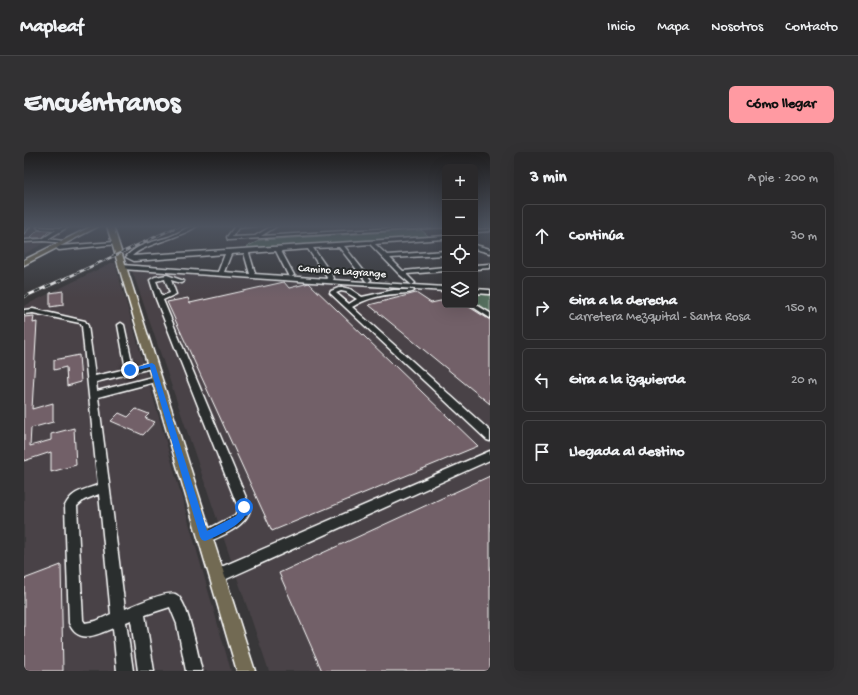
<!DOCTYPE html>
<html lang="es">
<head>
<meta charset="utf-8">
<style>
  :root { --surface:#2a292b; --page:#323133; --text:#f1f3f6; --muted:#a5a6a9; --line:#464547; --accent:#ff9aa2 }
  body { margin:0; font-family:"Gochi Hand",sans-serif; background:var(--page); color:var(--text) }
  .controls { position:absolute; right:12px; top:12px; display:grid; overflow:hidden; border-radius:6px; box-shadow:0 4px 16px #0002 }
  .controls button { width:36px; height:36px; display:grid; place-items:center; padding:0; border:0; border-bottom:1px solid var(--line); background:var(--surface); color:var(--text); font:20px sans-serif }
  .stop { position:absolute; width:12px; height:12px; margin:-9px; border:3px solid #1a73e8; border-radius:50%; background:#fff }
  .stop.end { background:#1a73e8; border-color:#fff; box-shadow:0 1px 4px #0008 }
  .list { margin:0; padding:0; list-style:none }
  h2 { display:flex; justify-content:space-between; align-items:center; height:52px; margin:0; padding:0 16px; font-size:17px }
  h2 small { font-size:13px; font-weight:400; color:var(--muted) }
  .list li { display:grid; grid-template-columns:26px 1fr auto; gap:12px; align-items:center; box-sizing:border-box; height:64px; margin:0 8px 8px; padding:0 8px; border:1px solid var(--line); border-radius:6px }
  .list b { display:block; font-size:15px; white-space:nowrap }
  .list p { margin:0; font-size:13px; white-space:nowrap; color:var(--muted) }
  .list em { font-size:13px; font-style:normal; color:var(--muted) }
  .icon { flex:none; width:22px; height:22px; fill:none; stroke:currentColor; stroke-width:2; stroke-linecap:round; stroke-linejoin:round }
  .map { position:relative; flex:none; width:466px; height:519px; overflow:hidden; border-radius:6px }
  header { display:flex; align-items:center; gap:24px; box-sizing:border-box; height:56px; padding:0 20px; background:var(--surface); border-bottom:1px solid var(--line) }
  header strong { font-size:19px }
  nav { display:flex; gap:22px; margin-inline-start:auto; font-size:14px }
  .intro { display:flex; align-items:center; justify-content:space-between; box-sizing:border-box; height:96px; padding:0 24px }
  h1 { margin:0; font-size:28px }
  .button { padding:10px 18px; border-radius:6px; background:var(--accent); color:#111; font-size:14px; font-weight:700 }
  main { display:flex; gap:24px; padding:0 24px }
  aside { flex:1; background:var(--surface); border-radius:6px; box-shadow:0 4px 16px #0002 }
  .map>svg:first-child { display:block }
</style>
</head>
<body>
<header>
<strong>Mapleaf</strong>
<nav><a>Inicio</a><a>Mapa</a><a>Nosotros</a><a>Contacto</a></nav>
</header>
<div class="intro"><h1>Encuéntranos</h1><a class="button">Cómo llegar</a></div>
<main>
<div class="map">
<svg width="466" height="519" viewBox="0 0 466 519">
  <rect width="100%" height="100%" fill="#383739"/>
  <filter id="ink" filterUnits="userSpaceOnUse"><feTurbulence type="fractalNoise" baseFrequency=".025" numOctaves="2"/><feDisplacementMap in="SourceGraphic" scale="8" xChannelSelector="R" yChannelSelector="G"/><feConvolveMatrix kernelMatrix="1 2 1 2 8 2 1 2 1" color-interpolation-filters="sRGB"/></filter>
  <g filter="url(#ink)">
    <path fill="#494347" d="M0,74H52L0,102Z
      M87,111H91L207,519H0V154Z
      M108,118L421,140V153H451V150L466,160V519H245Z"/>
    <path fill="#57705e" stroke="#abb8ae" d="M397,78L407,86L219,97L236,88Z
      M451,142L466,143V160L451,150Z"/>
    <path fill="#726067" stroke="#fff" d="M14,78L25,79L18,86H6Z
      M260,130L265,136L285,131L454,294L248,379L143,150L164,146L166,151Z
      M39,139V153L26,155V141Z
      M392,141L407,151L421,148V153H442L466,168V252L345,153Z
      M10,164L9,171L13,170L8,257L29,251V270L7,276L6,294L27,288V282L50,276L52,313L27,320V300L0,309V165Z
      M55,203L57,230L43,234L42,215L30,218V208Z
      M112,257L125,262L121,266L131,270L119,283L87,269L95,261L104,265Z
      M466,324V519H298L255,421Z
      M37,413L39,519H0V427Z"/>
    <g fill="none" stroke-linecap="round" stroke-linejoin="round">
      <defs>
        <path id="minor" d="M2,74H6L0,81Z
          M40,74H45L24,87L39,89H41V91L20,89L0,90V88L18,87L32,78L15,77L13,75L37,76Z
          M168,74H173C155,87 121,91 108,104L421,84V87H419L351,92L363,103L421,99V103L366,106L379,119L421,115V119L382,122L391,131L388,133L375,122L346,92L320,94L347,128L344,130L342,129L315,95L289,96L310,126L309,128L421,135V139L98,117L95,115L98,113L194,120L201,102L110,109L102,105C113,92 130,90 145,85C153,82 160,77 168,74ZM284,97L304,127L230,122L231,121L225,101L252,99L264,123L267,125L270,123L257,99ZM220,101L226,122L200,120L207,102Z
          M211,74H233L214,76L208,85L231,84L248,74H253L237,84L403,74H421V75L204,88L203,85Z
          M466,77V79L451,80V78Z
          M91,90H93V92L35,98L32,96L35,94Z
          M451,93L466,97V101L451,97Z
          M466,112V116L451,117V113Z
          M143,123L160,129L157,131L147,128L152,142L139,148L226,355C226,373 196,385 181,391L177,389L175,385L177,381L211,363L214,358V355L132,147L126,128L131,125ZM141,127L146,141L138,144L132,129Z
          M317,135L326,137L338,145L370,138H389L390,139C385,142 377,141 371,142C356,143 341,147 328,155L466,279V289L463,288L306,141L307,139ZM317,139L322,140L333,147L325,152L312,141Z
          M451,137L466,138V142L451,141Z
          M451,152L466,161V166L446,153H451Z
          M9,157L61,169L64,174L71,224L102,217L94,173L97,171L100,173L109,215L128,210L132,213L131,215L72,230L73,239L132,224L136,227L135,229L74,245L101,457C111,453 141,439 151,442C164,446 174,505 178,519H162L153,472L146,455L121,463L130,519H114L107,468L102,470L109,519H93L89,476C72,483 54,493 45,471L41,354C48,339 60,338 74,333L58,174L56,171L51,170L9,161L0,162V158ZM75,342L87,462L72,469L61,471L59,468L53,354L60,348Z
          M466,299V308L198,429L193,430L188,429L187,424L188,419Z"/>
        <path id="major" d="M68,74H75L0,113V108Z
          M83,74H89L231,519H213Z"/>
      </defs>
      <use href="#minor" stroke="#fff" stroke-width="3"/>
      <use href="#major" stroke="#fff" stroke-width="3"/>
      <use href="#minor" fill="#2a2d2e" fill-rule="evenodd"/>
      <use href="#major" fill="#726b52" fill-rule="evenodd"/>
      <defs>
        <path id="rail-far1" d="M42,126L155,74"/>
        <path id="rail" d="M0,145L44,125"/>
      </defs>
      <use href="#rail-far1" stroke="#fff" stroke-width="2.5"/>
      <use href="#rail" stroke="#fff" stroke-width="3"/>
      <use href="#rail-far1" stroke="#2a2d2e" stroke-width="1.5" stroke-dasharray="5" stroke-linecap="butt"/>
      <use href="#rail" stroke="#2a2d2e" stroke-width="2" stroke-dasharray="6" stroke-linecap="butt"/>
    </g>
  </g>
  <linearGradient id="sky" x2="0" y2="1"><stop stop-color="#1f1e1f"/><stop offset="0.51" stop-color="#4d535f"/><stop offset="1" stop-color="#4d535f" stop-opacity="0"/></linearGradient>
  <rect width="466" height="146" fill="url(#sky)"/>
  <path fill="#1a73e8" d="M128,211L131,213L183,379L212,364L216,359L217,353H222C229,369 193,384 181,389L178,388L176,385L126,215L106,220L103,218Z"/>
  <g text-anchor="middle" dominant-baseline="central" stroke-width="4" stroke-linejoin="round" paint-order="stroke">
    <g font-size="11" fill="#fff" stroke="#2a2d2e">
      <text transform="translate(318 120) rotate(4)">Camino a Lagrange</text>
    </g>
  </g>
</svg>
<div class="controls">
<button>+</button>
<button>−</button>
<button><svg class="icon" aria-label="locate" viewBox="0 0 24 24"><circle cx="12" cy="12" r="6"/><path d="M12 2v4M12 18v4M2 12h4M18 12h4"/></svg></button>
<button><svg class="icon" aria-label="layers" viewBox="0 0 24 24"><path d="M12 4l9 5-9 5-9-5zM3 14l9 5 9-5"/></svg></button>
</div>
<div class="stop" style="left:220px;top:355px"></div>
<div class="stop end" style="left:106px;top:218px"></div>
</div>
<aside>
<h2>3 min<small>A pie · 200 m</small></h2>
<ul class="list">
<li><svg class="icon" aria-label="ahead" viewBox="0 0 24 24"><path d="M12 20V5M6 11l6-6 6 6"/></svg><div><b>Continúa</b></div><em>30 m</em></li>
<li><svg class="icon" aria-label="right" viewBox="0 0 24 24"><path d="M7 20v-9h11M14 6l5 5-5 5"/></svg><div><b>Gira a la derecha</b><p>Carretera Mezquital - Santa Rosa</p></div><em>150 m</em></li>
<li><svg class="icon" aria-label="left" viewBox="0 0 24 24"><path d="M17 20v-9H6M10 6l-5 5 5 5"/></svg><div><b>Gira a la izquierda</b></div><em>20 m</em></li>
<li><svg class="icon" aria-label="arrive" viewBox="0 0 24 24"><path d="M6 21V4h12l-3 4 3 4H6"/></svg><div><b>Llegada al destino</b></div></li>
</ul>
</aside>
</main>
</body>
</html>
